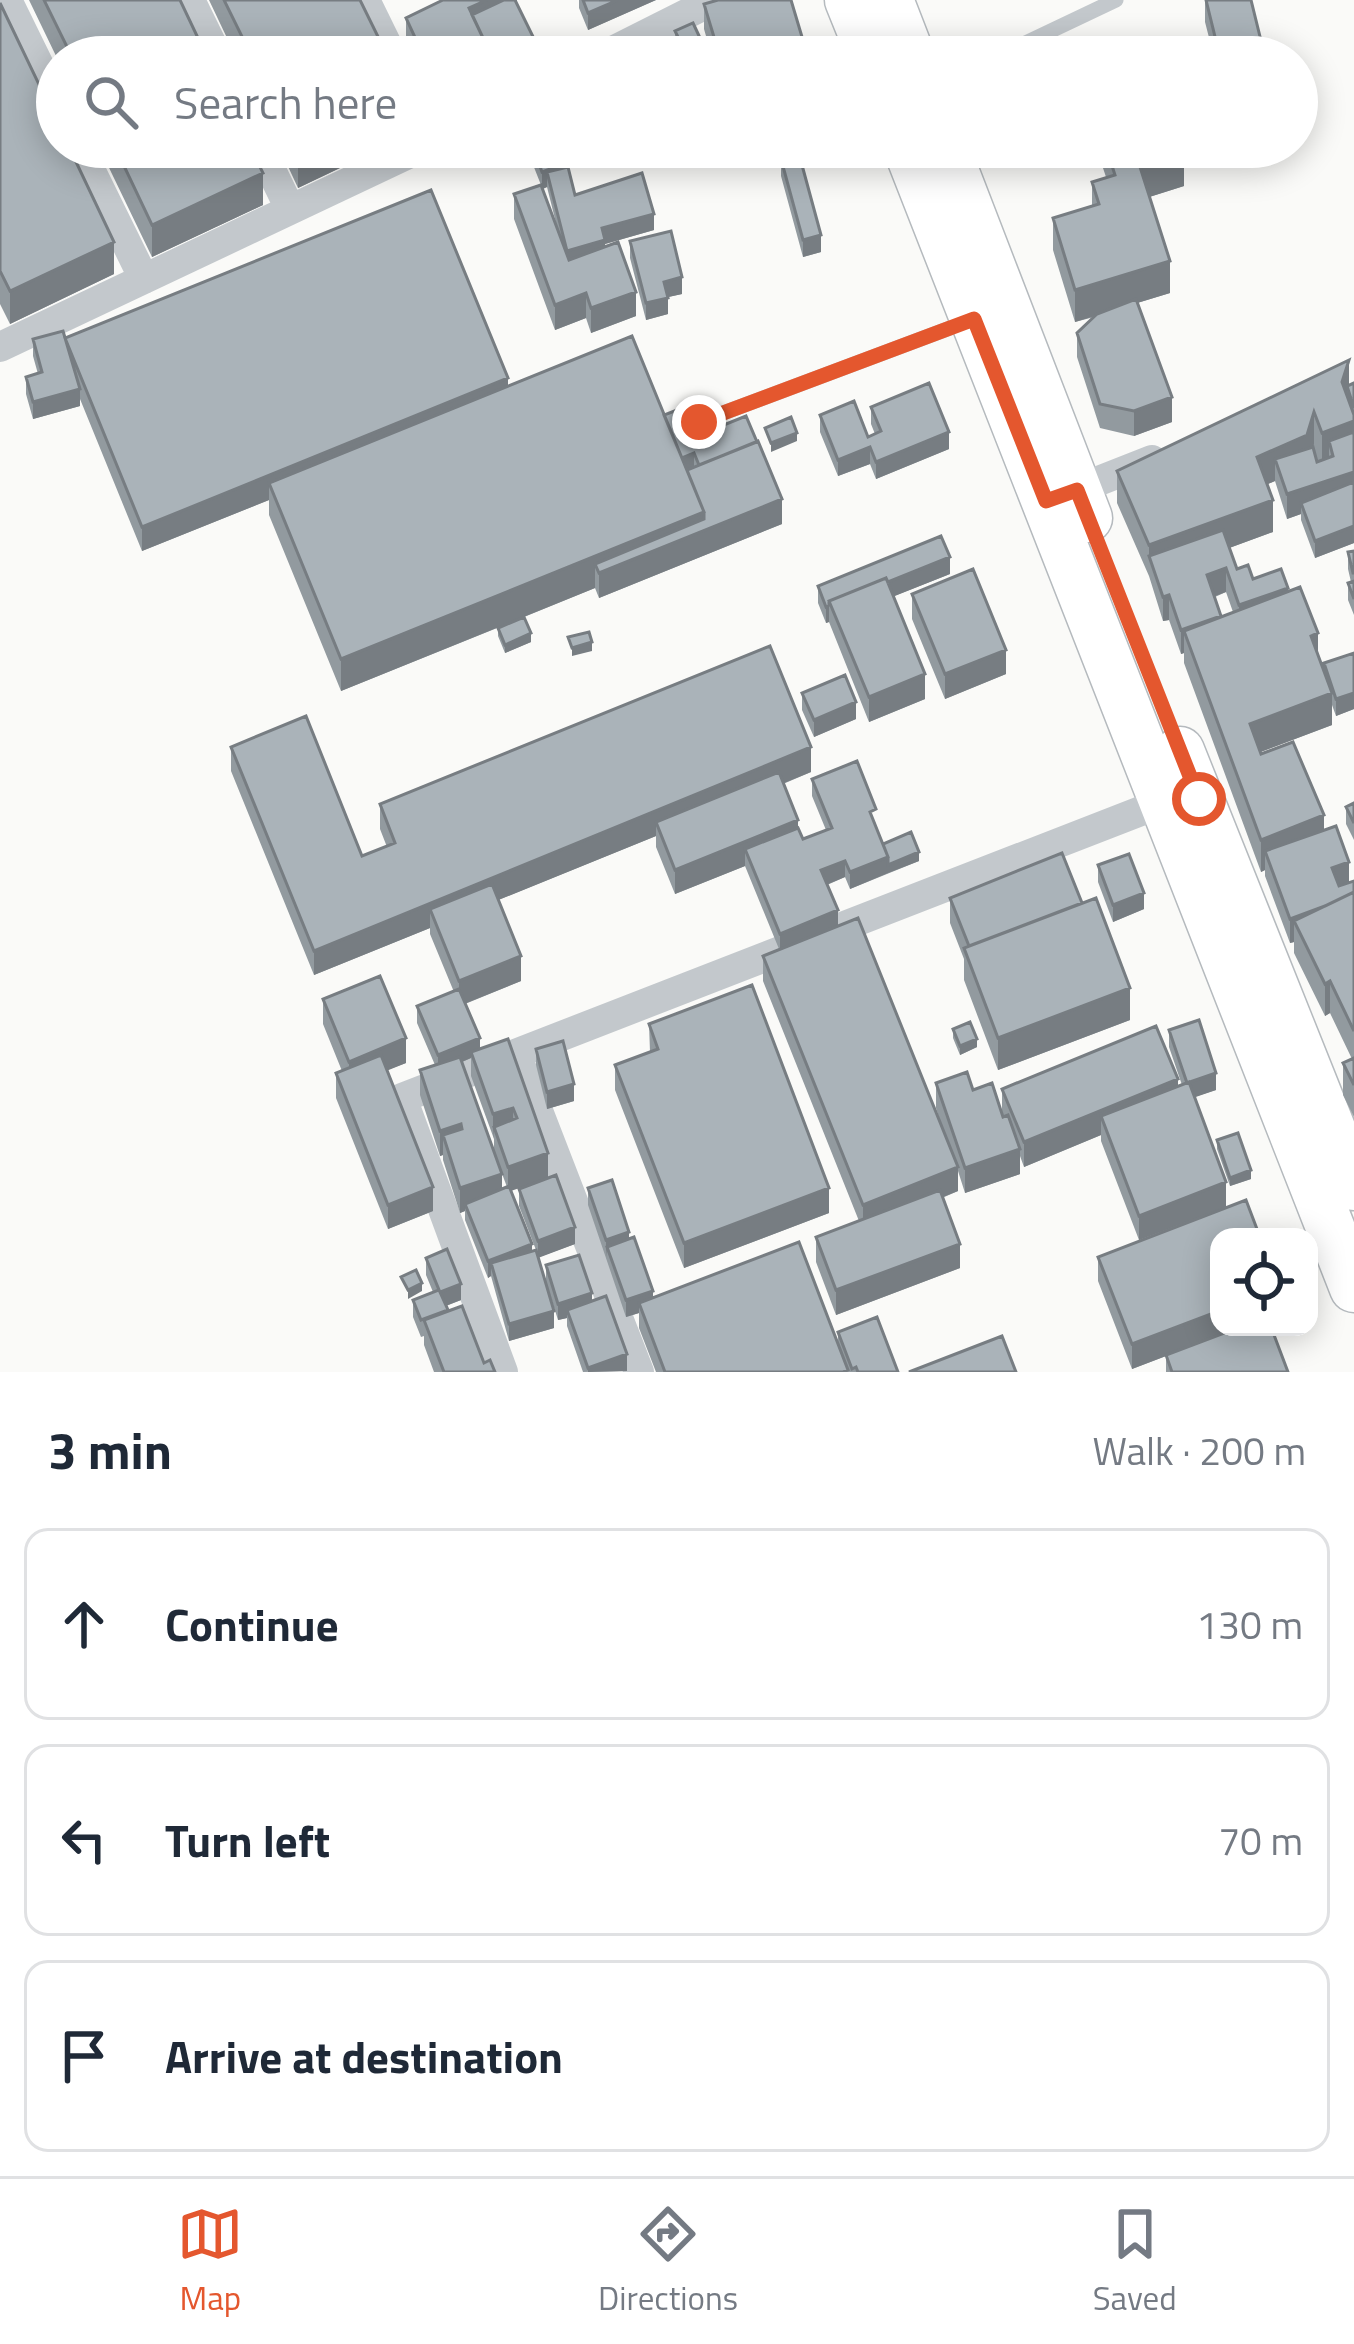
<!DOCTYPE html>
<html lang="en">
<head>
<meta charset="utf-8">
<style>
  :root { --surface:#fff; --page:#f2f2f3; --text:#1f2937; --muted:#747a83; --line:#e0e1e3; --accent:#e4572e }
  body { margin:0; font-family:"Titillium Web",sans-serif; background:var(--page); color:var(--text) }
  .controls { position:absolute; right:36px; bottom:36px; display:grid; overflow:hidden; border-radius:24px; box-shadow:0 6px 30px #0003 }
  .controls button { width:108px; height:108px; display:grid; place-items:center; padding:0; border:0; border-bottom:3px solid var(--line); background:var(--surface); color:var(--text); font:60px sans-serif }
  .stop { position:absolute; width:36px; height:36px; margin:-27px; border:9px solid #e4572e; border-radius:50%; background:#fff }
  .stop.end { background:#e4572e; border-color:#fff; box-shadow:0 3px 12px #0008 }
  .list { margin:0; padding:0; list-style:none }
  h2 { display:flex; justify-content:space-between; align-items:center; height:156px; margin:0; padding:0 48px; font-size:51px }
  h2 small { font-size:39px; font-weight:400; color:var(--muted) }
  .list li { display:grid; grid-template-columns:78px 1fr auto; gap:36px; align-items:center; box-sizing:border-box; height:192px; margin:0 24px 24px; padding:0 24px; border:3px solid var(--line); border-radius:24px }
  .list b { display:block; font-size:45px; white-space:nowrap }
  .list em { font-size:39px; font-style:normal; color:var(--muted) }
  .icon { flex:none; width:66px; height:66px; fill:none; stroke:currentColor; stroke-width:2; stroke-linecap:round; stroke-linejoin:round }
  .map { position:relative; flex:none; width:1354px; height:1372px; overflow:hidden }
  .search { position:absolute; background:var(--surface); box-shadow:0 6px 30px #0003; left:36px; right:36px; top:36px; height:132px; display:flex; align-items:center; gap:30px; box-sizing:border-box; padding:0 42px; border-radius:66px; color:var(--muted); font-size:45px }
  .sheet { height:804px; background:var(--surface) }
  nav { display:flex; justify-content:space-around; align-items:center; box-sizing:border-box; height:168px; border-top:3px solid var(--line); background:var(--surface); font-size:33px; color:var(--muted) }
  nav a { display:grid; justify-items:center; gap:6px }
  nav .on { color:var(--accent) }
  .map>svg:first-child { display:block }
</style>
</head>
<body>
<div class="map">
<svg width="1354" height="1372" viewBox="0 0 1354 1372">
  <rect width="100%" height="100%" fill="#fafaf8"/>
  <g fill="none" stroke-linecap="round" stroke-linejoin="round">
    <defs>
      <path id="primary" d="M849,0L872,57
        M889,0L911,57
        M907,147L1354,1288
        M945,147L1088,518
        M1180,751L1354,1186"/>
    </defs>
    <use href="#primary" stroke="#b5babe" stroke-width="51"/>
    <path stroke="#c3c8cc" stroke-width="15" d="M996,57L1116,0
      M699,422L966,322"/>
    <path stroke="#c3c8cc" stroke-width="30" d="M7,0L57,102
      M190,0L218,57
      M365,0L393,57
      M601,57L714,0
      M79,147L144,279
      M260,147L290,209
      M0,347L423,147
      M1063,495L1152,460
      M516,1054L639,1372
      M503,1372L402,1098L1164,802"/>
    <use href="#primary" stroke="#fff" stroke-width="48"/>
  </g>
  <path fill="#929a9f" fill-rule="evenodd" d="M29,0H180L207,57L57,58Z
    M209,0H360L388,57H236Z
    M517,0V4L543,57H413L406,42V18Z
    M579,0H656L588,30L579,8Z
    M1205,0L1265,57H1214L1205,22Z
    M0,3L114,274L10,324L0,304Z
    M704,4L808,57H712L704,29Z
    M675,31L709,57H680L675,47Z
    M99,147H250L263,205L152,257Z
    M279,147H384L298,188Z
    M526,147H557L575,195L654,230L605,244L636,316L591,333L586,318L555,330L514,219V194L541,185ZM547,187L556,223L543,189Z
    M1096,147H1182L1184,186L1149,197L1170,293L1137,303L1172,422L1134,436L1100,428L1077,357V333L1094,317L1075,322L1053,250V218L1092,206V182L1106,177Z
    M781,159L821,252L803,257L781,176Z
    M630,241L682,294L668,297V314L646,320L630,258Z
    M33,339H65L508,386L664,415L782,524L599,598L595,588L524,617L531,642L505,653L498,636V628L507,624L341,691L269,515V500L142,551L80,399V406L33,419L26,394V377L38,374L33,356Z
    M1354,383V543L1315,558L1301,520V514L1287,519L1275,481L1267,484L1273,532L1229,548L1237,569L1253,579L1288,592L1324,670V663L1354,653V709L1336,716L1332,705V725L1260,752L1324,830L1349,882L1354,881V1117L1343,1095V1063L1352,1059L1330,1013L1325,1016L1294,953V942L1290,943L1265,876V870L1261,872L1184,663V653L1181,654L1169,620L1163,621L1149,576L1117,503V471ZM1226,592L1233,612L1221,617L1215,597Z
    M871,407L949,449L876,479L870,464L838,476L820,432V415L868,437L875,434L871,424Z
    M1354,551V615L1348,600V583L1351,582L1348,569V552Z
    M950,574L894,596L925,699L869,722L829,622L826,623L818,603V586Z
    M912,594L1006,674L945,699L912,619Z
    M802,693L856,719L814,737L802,710Z
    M231,747L362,856L387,847L380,829V804L811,772L783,784L803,839L826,830L812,796V779L876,826L883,844L919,861L850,889L845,877L827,885L838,926L945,1136L936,1108V1083L973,1090L1002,1114V1089L1182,1085L1169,1047V1030L1216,1090L1194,1097L1226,1207L1139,1240L1101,1141V1135L1024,1167L1020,1156V1174L965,1193L958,1171V1191L942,1198L960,1268L836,1315L816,1262V1237L859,1221L763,981V956L779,949L745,866L675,894L656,847V836L498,900L521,981L465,1004L480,1049L548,1153L510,1191L532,1251L536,1250L519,1206V1189L575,1244L539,1257L554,1328L509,1341L491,1276L488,1278L465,1220V1211L460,1213L443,1160V1155L440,1156L420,1095V1070L435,1065L417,1023V1006L454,992L430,934V928L314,975L231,771ZM471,1058V1076L494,1139V1151L462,1062ZM498,1163L507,1187L502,1189Z
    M1354,803V840L1346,824V807Z
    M1098,865L1144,909L1113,922L1098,882Z
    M950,898L1130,1020L998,1070L964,980V959L950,923Z
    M323,999L406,1063L387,1070L433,1211L388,1229L336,1098V1073L342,1071L323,1024Z
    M649,1024L829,1213L684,1268L615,1090V1065L650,1052Z
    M953,1029L977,1047L960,1055L953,1038Z
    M536,1049L574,1101L547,1109L536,1065Z
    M1217,1140L1251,1179L1230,1186L1217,1149Z
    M588,1188L629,1239L653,1298L838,1343V1332L898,1372H656L639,1328V1313L626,1317L588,1205Z
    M1246,1200L1172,1372H1166V1356L1132,1369L1098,1281V1257Z
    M426,1258L461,1300L446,1306L484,1363L495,1372H434L424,1345V1336L421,1337L413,1317V1300L433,1292L426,1275Z
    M546,1265L592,1301L627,1371L583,1372L567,1326V1318L558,1320L546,1282Z"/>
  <path fill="#777d82" d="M487,0H517V11L469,16V8Z
    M618,0H656L588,30V13Z
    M316,147H384L298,188V155Z
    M1184,154V186L1140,200V167Z
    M564,164V180L547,172V187L542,189V172Z
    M263,173V205L152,257V225Z
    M654,214V230L605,244V257L567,267V251L602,228Z
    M821,235V252L803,257V240Z
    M114,242V274L10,324V291Z
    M1170,261V293L1075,322V290Z
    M682,277V294L664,298V282Z
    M636,292V316L591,333V308Z
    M586,293V318L555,330V305Z
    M668,298V314L646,320V303Z
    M1349,360V391L1347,386V398L1342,382Z
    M508,378V403L269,483V500L142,551V527Z
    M80,389V406L33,419V402Z
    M1172,397V422L1134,436V411Z
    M1314,412V444L1307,467L1275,459V481L1257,489V457Z
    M1354,421V453L1333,456L1329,441V463L1322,465V433Z
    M949,432V449L876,479V462Z
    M797,433V441L771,452V443Z
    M870,447V464L838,476V460Z
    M694,453V470L676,477V460Z
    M1354,472V497L1301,503V514L1287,519V494Z
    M782,499V524L599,598V573L595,564V588L341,691V659L704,512Z
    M1273,500V532L1156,575L1149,557V545Z
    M1354,526V543L1315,558V541Z
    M950,557V574L837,619L831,605Z
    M1226,568V592L1207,599V575Z
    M1288,588V613L1239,630V605Z
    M1169,595V620L1163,621V597Z
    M829,605V622L826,623V607Z
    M1221,616L1184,631V653L1181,654V630Z
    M531,633V642L505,653V645Z
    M1318,633V665L1311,636Z
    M592,642V651L572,656V648Z
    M1006,650V674L945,699V674Z
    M925,674V699L869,722V697Z
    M1332,693V725L1250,756V724Z
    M1354,693V709L1336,716V699Z
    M856,702V719L814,737V720Z
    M811,747V772L660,834L656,822V836L437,925L430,909V928L314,975V951Z
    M1324,815V848L1265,851V870L1261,872V840Z
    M798,820V844L745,849V866L675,894V870Z
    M919,852V861L888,873V865Z
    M888,857V873L850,889V872Z
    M845,861V877L821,887V870Z
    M1349,862V887L1332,893V868Z
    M1144,893V909L1113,922V905Z
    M1354,896L1294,921V942L1290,943V919Z
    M838,910V927L780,951V934Z
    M521,956V981L459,1006V981Z
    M1330,981V1013L1325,1016V984Z
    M1130,988V1020L998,1070V1038Z
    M406,1038V1063L349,1086V1062Z
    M480,1038V1055L471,1052V1058L438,1072V1055Z
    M977,1039V1047L960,1055V1046Z
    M1216,1073V1090L1187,1100V1083Z
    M1178,1079V1103L1101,1116V1135L1024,1167V1142Z
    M574,1084V1101L547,1109V1092Z
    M513,1108V1132L494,1127L493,1139V1114Z
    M461,1124V1149L443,1135V1155L440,1156V1131Z
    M1020,1149V1174L965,1193V1168Z
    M548,1153V1178L508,1192V1167Z
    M958,1167V1191L863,1229V1205Z
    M1251,1170V1179L1230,1186V1178Z
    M502,1174V1199L465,1204V1211L460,1213V1188Z
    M1226,1182V1207L1139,1240V1216Z
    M433,1187V1211L388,1229V1205Z
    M829,1188V1213L684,1268V1243Z
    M575,1227V1244L538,1258V1241Z
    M629,1232V1249L607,1247L606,1257V1240Z
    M532,1244V1261L491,1263V1276L488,1278V1261Z
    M960,1244V1268L836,1315V1290Z
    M422,1283V1291L408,1299V1290Z
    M461,1284V1300L440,1308V1292Z
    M653,1291V1308L639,1303V1313L626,1317V1300Z
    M592,1293V1310H567V1318L558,1320V1304Z
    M554,1311V1328L509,1341V1324Z
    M1219,1311V1327H1242L1132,1369V1344Z
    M627,1354V1371L588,1372V1368Z"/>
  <path fill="#aab3b9" stroke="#777d82" stroke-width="3" d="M44,0H180L207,57H72Z
    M224,0H360L388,57H252Z
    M443,0H487L469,8L492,57H424L406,18Z
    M504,0H515L543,57H492L472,15Z
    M583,0H618L588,13Z
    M718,0H791L808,57H720L704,4Z
    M1206,0H1251L1265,57H1220Z
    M0,3L57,122V147H69L114,242L10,291L0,271Z
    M693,23L709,57H688L675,31Z
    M115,147H250L263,173L152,225Z
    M295,147H316L298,155Z
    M533,147H557L564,164L542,172Z
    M1106,147H1182L1184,154L1140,167L1170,261L1075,290L1053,218L1099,204L1092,182L1115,175Z
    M799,154L821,235L803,240L781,159Z
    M568,167L575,195L642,173L654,214L602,228L605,240L567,251L547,172Z
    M541,185L569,260L618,242L636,292L591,308L586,293L555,305L514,194Z
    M431,190L508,378L142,527L65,338Z
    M671,231L682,277L664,282L668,298L646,303L630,241Z
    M1136,299L1172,397L1134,411L1100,404L1077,333L1097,314Z
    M63,331L80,389L33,402L26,377L42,372L33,339Z
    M632,336L704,512L341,659L269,483Z
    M1349,360L1342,382L1354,415V421L1322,433L1314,412L1307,435L1257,457L1273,500L1149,545L1117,471Z
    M929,383L949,432L876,462L870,447L838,460L820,415L854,401L868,437L881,431L871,407Z
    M1354,383V408L1347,386Z
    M677,410L689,439L746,416L757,442L699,465L694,453L682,458L664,415Z
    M791,417L797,433L771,443L765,428Z
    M1354,432V472L1287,494L1275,459L1313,447L1317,462L1333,456L1329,441Z
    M758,441L782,499L599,573L595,564L704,519V512L687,470Z
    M1354,482V526L1315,541L1301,503Z
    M1223,530L1237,569L1248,565L1253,579L1281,569L1288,588L1239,605L1226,568L1207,575L1221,616L1181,630L1169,595L1163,597L1149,556Z
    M941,536L950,557L888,582L886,578L829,601V605L826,607L818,586Z
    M1354,551V573H1353L1348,552Z
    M973,569L1006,650L945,674L912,594Z
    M886,578L925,674L869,697L829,601Z
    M1354,581V599L1348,583Z
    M1300,587L1318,633L1311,636L1332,693L1250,724L1261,754L1293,742L1324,815L1261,840L1184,631Z
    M524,617L531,633L505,645L498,628Z
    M589,632L592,642L572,648L568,637Z
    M770,646L811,747L314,951L231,747L306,716L362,856L395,843L380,804Z
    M1354,653V693L1336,699L1324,663Z
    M845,675L856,702L814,720L802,693Z
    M857,761L876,809L870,812L888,857L850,872L845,861L821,870L838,910L780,934L745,849L798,828L803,839L832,828L812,779Z
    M779,772L798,820L675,870L656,822Z
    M1354,803V823L1346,807Z
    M1336,826L1349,862L1332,868L1339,886L1354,881V892L1325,906L1290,919L1265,851Z
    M911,832L919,852L888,865V857L883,844Z
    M1062,853L1082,903L969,946L950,898Z
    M1129,854L1144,893L1113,905L1098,865Z
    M492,884L521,956L459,981L430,909Z
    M1354,892V1031L1330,981L1325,984L1294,921Z
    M1096,898L1130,988L998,1038L964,948Z
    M858,918L958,1167L863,1205L763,956Z
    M380,976L406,1038L349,1062L323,999Z
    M752,985L829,1188L684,1243L615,1065L658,1049L649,1024Z
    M459,989L480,1038L438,1055L417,1006Z
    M1199,1020L1216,1073L1187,1083L1169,1030Z
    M970,1022L977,1039L960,1046L953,1029Z
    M1156,1026L1178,1079L1024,1142L1002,1089Z
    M508,1039L548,1153L508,1167L494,1127L517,1118L513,1108L493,1114L471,1052Z
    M563,1041L574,1084L547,1092L536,1049Z
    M381,1055L433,1187L388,1205L336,1073Z
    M460,1057L502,1174L460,1188L443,1135L462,1129L461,1124L440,1131L420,1070Z
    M1354,1058V1085L1343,1063Z
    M967,1072L973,1090L992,1083L1003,1117L1008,1115L1020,1149L965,1168L936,1083Z
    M1189,1082L1226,1182L1139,1216L1101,1116Z
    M1238,1133L1251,1170L1230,1178L1217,1140Z
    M556,1175L575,1227L538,1241L519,1189Z
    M612,1180L629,1232L606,1240L588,1188Z
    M509,1186L532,1244L488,1261L465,1204Z
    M940,1190L960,1244L836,1290L816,1237Z
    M1246,1200L1260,1237H1219V1311L1132,1344L1098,1257Z
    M634,1237L653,1291L626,1300L607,1247Z
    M799,1242L848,1370L843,1372H665L639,1303Z
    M447,1249L461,1284L440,1292L448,1310L421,1320L413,1300L439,1290L426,1258Z
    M536,1250L554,1311L509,1324L491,1263Z
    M579,1255L592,1293L558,1304L546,1265Z
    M416,1270L422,1283L408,1290L401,1277Z
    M606,1296L627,1354L588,1368L567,1310Z
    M462,1306L484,1363L490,1360L495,1372H444L424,1320Z
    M877,1317L898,1372H858L856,1367L852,1369L838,1332Z
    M1240,1327H1271L1288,1372H1172L1166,1355Z
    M1002,1336L1016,1372H909Z"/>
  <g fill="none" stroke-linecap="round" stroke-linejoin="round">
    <path stroke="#e4572e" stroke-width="15" d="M699,422L974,319L1046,501L1077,490L1199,799"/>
  </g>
</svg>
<div class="controls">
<button><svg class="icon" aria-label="locate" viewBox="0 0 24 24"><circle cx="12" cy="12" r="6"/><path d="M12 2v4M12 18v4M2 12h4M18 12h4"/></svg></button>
</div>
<div class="stop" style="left:1199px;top:799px"></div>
<div class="stop end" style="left:699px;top:422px"></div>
<div class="search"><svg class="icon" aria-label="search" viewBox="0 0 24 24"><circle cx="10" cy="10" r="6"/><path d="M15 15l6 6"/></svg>Search here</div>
</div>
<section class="sheet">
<h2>3 min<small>Walk · 200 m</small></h2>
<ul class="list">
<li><svg class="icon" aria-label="ahead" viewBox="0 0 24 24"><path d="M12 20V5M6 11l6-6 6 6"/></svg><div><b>Continue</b></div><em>130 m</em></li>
<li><svg class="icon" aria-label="left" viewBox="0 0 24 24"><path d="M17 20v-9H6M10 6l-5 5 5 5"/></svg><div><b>Turn left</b></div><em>70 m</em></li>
<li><svg class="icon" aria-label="arrive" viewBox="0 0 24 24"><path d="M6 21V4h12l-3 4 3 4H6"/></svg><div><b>Arrive at destination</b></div></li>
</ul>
</section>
<nav>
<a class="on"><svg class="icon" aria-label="map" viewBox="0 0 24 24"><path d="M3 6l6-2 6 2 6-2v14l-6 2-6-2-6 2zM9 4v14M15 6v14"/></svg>Map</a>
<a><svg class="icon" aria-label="directions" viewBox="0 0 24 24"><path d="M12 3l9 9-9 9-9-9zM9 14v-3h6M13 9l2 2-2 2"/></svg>Directions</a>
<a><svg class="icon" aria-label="saved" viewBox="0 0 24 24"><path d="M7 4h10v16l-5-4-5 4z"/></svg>Saved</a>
</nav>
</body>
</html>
